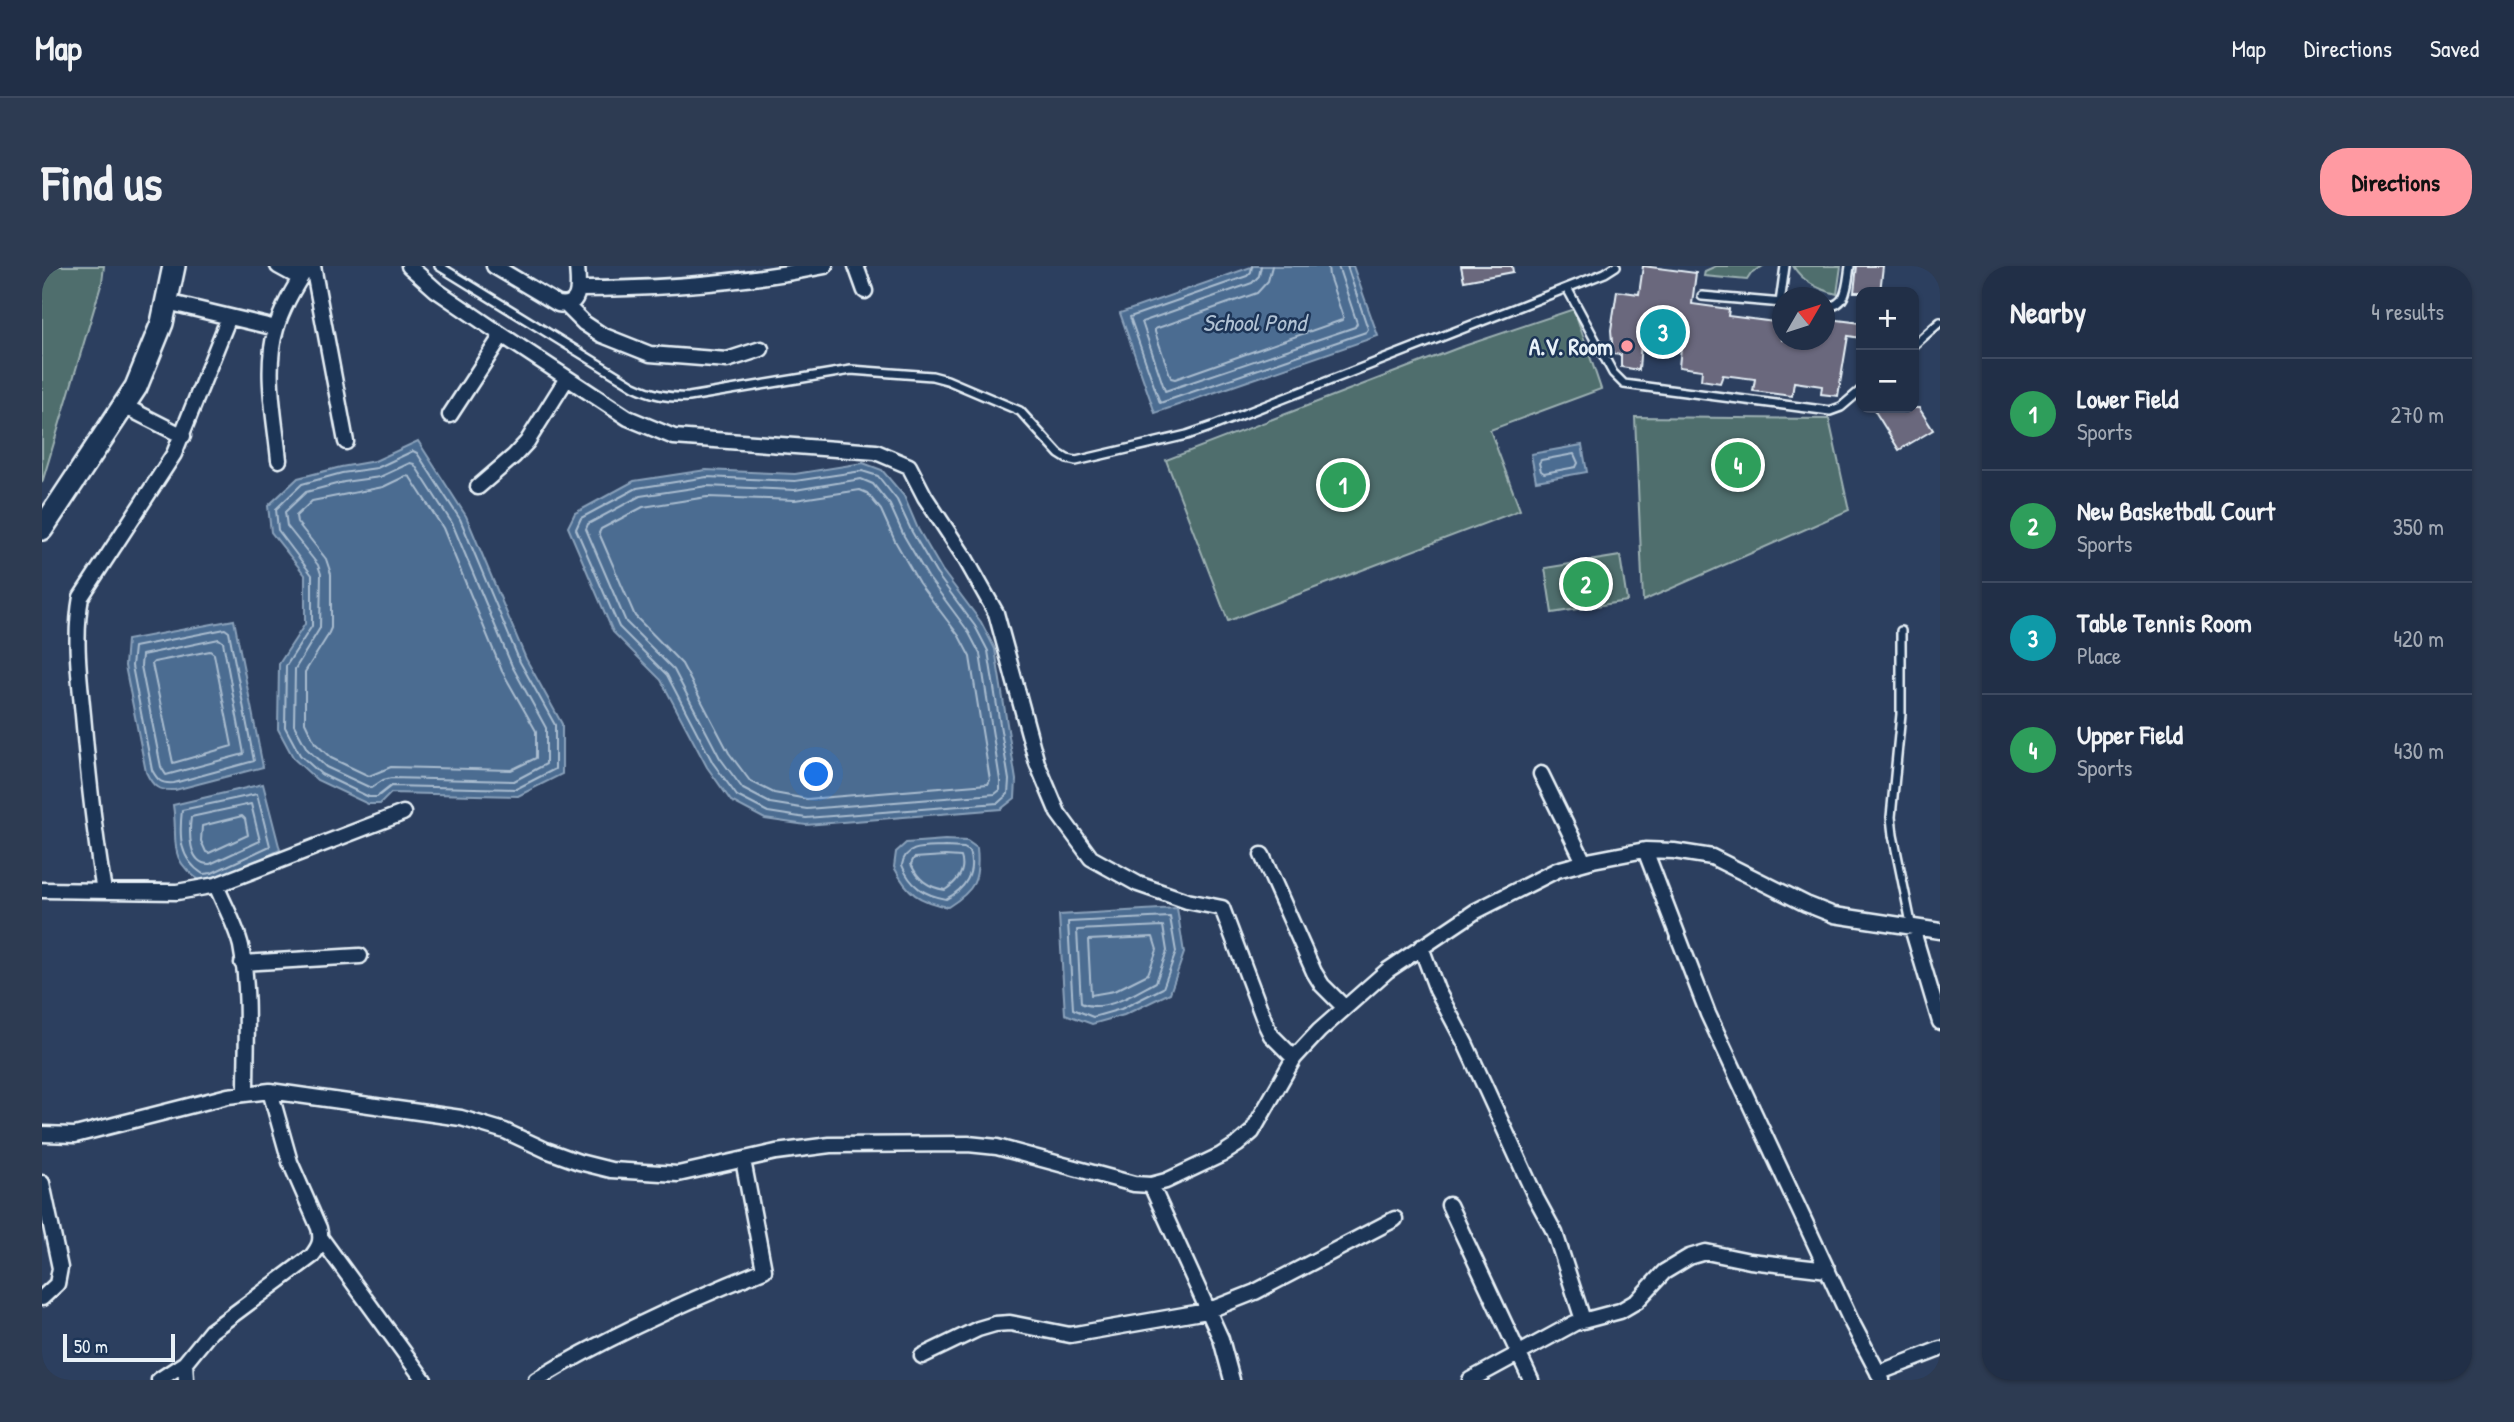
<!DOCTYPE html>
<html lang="en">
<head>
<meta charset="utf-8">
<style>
  :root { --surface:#212f47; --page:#2d3b52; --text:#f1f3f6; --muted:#a2a9b4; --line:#3e4a60; --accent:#ff9aa2 }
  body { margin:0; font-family:"Patrick Hand",sans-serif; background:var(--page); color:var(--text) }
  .controls { position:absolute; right:21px; top:21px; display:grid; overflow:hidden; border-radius:14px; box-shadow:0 2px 5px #0004 }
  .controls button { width:63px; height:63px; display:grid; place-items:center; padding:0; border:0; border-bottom:2px solid var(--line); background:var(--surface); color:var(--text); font:35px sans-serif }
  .compass { position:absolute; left:1730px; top:21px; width:63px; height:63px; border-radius:50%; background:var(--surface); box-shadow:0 2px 5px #0004; rotate:51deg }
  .scale { position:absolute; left:21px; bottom:18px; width:112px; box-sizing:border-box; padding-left:7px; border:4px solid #e8f1f8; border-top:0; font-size:19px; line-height:24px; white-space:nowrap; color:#e8f1f8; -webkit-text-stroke:5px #1d3557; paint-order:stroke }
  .you { position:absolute; left:775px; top:509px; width:24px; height:24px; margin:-18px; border:5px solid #fff; border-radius:50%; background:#1a73e8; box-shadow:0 0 0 10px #1a73e833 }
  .badge { display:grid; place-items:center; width:46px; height:46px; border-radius:50%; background:var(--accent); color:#fff; font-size:23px; font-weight:700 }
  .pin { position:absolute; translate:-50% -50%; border:4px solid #fff; box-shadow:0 2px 7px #0006 }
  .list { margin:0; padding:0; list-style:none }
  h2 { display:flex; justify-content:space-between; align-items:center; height:91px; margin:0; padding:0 28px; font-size:30px }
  h2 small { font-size:23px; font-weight:400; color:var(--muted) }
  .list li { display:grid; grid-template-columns:46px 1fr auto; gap:21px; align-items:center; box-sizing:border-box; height:112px; padding:0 28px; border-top:2px solid var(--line) }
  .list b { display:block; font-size:26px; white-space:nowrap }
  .list p { margin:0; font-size:23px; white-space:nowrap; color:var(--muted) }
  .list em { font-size:23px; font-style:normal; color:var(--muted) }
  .map { position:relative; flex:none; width:1898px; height:1114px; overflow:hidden; border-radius:28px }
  header { display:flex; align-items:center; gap:42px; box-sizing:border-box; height:98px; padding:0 35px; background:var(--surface); border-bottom:2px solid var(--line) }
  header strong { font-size:33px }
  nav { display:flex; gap:38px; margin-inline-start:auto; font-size:24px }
  .intro { display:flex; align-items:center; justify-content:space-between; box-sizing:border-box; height:168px; padding:0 42px }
  h1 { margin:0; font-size:49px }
  .button { padding:18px 32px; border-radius:28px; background:var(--accent); color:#111; font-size:24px; font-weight:700 }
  main { display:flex; gap:42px; padding:0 42px }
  aside { flex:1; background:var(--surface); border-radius:28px; box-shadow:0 2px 5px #0004 }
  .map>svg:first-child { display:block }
</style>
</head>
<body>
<header>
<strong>Map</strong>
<nav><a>Map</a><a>Directions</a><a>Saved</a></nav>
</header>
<div class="intro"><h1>Find us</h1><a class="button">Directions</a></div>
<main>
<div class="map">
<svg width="1898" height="1114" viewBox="0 0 1898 1114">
  <rect width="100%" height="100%" fill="#2c3f5f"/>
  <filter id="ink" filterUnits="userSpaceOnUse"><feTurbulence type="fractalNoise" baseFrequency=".0143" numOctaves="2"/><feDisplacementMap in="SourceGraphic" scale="14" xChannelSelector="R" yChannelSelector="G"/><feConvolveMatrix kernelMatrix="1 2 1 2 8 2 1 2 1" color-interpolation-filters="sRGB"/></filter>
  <g filter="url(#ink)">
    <path fill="#4f6e6d" stroke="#9cb0b2" stroke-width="2" d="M0,0H62L60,16L0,217Z
      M1674,0H1721L1709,8L1705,14L1662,10L1663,5Z
      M1751,0H1799L1795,28C1778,24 1761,16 1751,0Z
      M1532,43L1559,123L1448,164L1478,244L1186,355L1124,194L1416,82Z
      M1593,151L1787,153L1807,244L1601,335Z
      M1578,290L1585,335L1510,347L1503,302Z"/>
    <path fill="#4b6c91" stroke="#8aa1ba" stroke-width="2" d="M1212,0H1311L1336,70L1113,147L1078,47Z
      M376,175L424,250L484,393L520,458V508L476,530L349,527L338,538H326L275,514L252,493L236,463L237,398L263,358V309L229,266L226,240L256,212L299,201L333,195Z
      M1540,179L1545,206L1494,215L1489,188Z
      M821,197L840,204L862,230L876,263L900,304L939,356L953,383L974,514L973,532L959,543L764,559L723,553L689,535L665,501L619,414L571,366L526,261L533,247L592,215L664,204L753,208Z
      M192,354L221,501L133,524C116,525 111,521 104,506L83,400L85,374Z
      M221,518L238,584L173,614L160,616C123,592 137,575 131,539Z
      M903,574L925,575L935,582C938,614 933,624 906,641C876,635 866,628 852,601L854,586L864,577Z
      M1135,642L1142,687L1128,727L1082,749L1050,758L1023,748L1017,649Z"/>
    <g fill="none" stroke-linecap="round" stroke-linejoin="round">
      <path stroke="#a9bccf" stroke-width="2" d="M1210,0L1209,6L1205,10L1088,51L1118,137L1324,66L1326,63L1305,0
        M1219,0L1217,10L1210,17L1100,56L1123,125L1313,61L1315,57L1296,0
        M1230,0L1226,15L1215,27L1113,63V66L1129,112L1133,113L1300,54L1301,51L1287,10L1286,0
        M371,185L375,187L418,253L478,396L513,459V503L474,523L349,520L335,531H327L279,508L258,489L243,461L244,400L270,360V309L236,264L234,243L260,218L300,207L335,202Z
        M1532,188L1536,197L1534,201L1502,207L1499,205L1497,197L1499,194Z
        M368,197L372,198L410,257L470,400L504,462V498L472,515L349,512L341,514L329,522L284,501L265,483L252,459L253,403L278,362L279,308L276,299L245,260L243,246L264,226L302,216L338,211Z
        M820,205L836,210L855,234L870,266L894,307L933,360L946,385L967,514L966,528L956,537L764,552L726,546L695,530L671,497L625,409L577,361L534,263L539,252L595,222L665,211L753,215Z
        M364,210L368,211L401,262L460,405L494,465V492L469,504L349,501L327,510L289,492L273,477L263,456V406L285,371L289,362V308L284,293L255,256L254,250L270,235L341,221Z
        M819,213L831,218L848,239L862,270L886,311L926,365L938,388L958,514V524L953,528L765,543L728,537L701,523L678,492L632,404L584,356L544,263L546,258L598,230L665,220L753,224Z
        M818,224L825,227L839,244L853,275L877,317L917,370L928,391L948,514L946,518L765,533L732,527L708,515L687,487L640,398L593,350L557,267L559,263L601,241L665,231L753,234Z
        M183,363L187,366L212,495L132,517C119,518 116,515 110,504L90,400L92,381Z
        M177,373L181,376L202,488L124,509L119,501L99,400L100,389Z
        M168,385L172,388L190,480L131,497L110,398L112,396Z
        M215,528L228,580L170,607L161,608C137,593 137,570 140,544Z
        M209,538L218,575L168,598C146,599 147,566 149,551Z
        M200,550L203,553L206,569L167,587L164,586L159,575L160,560Z
        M903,581L922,582L927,585C934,607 923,623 904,633C882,629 868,620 860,599C863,578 886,582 903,581Z
        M903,590L919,591C924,605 915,616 903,624C886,621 876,614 869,598L872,592Z
        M1128,651L1134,686L1121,722L1079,743L1051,751L1031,743L1026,656Z
        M1121,660L1125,685L1114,716C1093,727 1063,748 1039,737L1035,664Z
        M1111,671L1115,684L1106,708L1072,725L1049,729L1046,674Z"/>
    </g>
    <path fill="#6a687d" stroke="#e8f1f8" stroke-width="2" d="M1419,0H1470L1471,6L1422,15Z
      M1601,0L1654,7L1650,38L1687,43L1686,50L1740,57V74H1782V62L1787,63L1788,53L1819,57V72L1806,70L1796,130L1779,128L1780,120L1752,116L1750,130L1711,125L1713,113L1681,109L1678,117L1659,114L1660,104L1637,101L1639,81L1599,76L1597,104L1579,101V89L1571,88L1569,64L1575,25L1597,28Z
      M1815,0H1841L1838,26H1812Z
      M1831,142H1877L1891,164L1857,184Z"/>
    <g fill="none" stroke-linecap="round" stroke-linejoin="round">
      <defs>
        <path id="lane" d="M397,0L592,120C611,129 626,132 647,131L809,104L890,110L905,114L978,145L1017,188L1025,193L1034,195L1145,169L1171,160L1563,7L1574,0
          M1525,22L1571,107L1582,118L1788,145L1799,141L1819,124
          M1660,30L1741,37
          M1738,37L1743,0
          M1783,40C1806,42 1805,18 1808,0
          M1872,79L1898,56
          M1859,365V448L1849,551L1851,569L1870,662"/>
        <path id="street" d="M236,0L258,12
          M271,0L304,176
          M367,0L394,24L460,69L586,152L632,171L834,186L867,200L883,231L923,292L954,347L995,497L1016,547L1049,592L1096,618L1145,635L1180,642L1224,759L1229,769L1252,792
          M452,0L516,38C541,42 536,17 535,0
          M814,0L823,25
          M536,23C620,23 701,17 783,0
          M125,36L234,62
          M524,39L542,57L560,69L608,88L685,94L719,83
          M82,140L141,170
          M408,149L460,69
          M237,194C233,152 222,104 234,63C240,42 254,18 266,0
          M436,221L472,190L485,176L525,112
          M1499,508L1542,596
          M1603,584L1666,748L1809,1055L1840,1114
          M1220,589L1272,706L1280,719L1303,742
          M174,619C182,639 194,659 199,680C208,727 204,778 204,826
          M0,624L135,626L174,619L361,547
          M62,625C52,566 46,508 41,449C37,409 32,370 39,331L132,188L187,51
          M1870,662L1898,756
          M1379,681L1395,724L1423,777L1494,932L1513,967L1541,1054
          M200,697L318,690
          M0,868L33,869L186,830L228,825L419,852L463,865L504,884L537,896L569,904L636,908L734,886L788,879L926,878L955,881L1092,918L1109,919L1124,915L1179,889L1196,878L1210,866L1252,792L1277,765L1346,704L1434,645L1515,604L1551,594L1603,584L1632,585L1670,591L1764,638L1792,649L1898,665
          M0,917L18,1002L15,1018L0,1032
          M1109,919L1179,1073L1190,1114
          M1407,939L1489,1114
          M279,972L382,1114
          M880,1090L936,1063L953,1058L968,1057L1028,1069L1165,1045L1213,1026L1353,953
          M1836,1107L1898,1083
          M117,1114L143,1097
          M144,1114L143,1097L169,1065L270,990C278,980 280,974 277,962L248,896L228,825
          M494,1114C566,1070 645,1035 722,1004L701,894
          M1428,1114L1533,1057L1578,1045L1595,1035L1622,1006L1647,991L1664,986L1708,995L1786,1004"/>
        <path id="secondary" d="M0,263L94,121L120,57L132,0"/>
      </defs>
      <use href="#lane" stroke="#e8f1f8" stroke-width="12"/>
      <use href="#street" stroke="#e8f1f8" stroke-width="19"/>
      <use href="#secondary" stroke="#e8f1f8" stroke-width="26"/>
      <use href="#lane" stroke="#1d3557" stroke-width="7"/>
      <use href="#street" stroke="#1d3557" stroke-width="14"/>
      <use href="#secondary" stroke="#1d3557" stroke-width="21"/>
    </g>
  </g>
  <circle fill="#ff9aa2" stroke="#1d3557" stroke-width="2.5" cx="1585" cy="80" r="7"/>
  <g text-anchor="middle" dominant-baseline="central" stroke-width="5" stroke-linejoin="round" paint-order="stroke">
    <g font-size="23" font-weight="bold" fill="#e8f1f8" stroke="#1d3557" text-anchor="end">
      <text x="1571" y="80">A.V. Room</text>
    </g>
    <g font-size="24" font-style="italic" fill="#b1c2d4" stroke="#1d3557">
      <text x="1212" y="56">School Pond</text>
    </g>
  </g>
</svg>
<div class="controls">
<button>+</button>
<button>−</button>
</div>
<svg class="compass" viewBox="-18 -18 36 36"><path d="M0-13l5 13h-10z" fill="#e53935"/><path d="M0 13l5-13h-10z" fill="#a2a9b4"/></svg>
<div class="scale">50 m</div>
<div class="you"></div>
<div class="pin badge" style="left:1301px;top:219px;background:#2e9e5b">1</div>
<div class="pin badge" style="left:1544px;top:318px;background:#2e9e5b">2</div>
<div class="pin badge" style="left:1621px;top:66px;background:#0f9aa8">3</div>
<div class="pin badge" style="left:1696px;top:199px;background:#2e9e5b">4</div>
</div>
<aside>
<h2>Nearby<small>4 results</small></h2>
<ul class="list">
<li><span class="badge" style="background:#2e9e5b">1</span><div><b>Lower Field</b><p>Sports</p></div><em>270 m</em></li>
<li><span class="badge" style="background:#2e9e5b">2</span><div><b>New Basketball Court</b><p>Sports</p></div><em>350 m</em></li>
<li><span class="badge" style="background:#0f9aa8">3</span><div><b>Table Tennis Room</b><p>Place</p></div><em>420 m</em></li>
<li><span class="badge" style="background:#2e9e5b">4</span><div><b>Upper Field</b><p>Sports</p></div><em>430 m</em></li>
</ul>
</aside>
</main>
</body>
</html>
